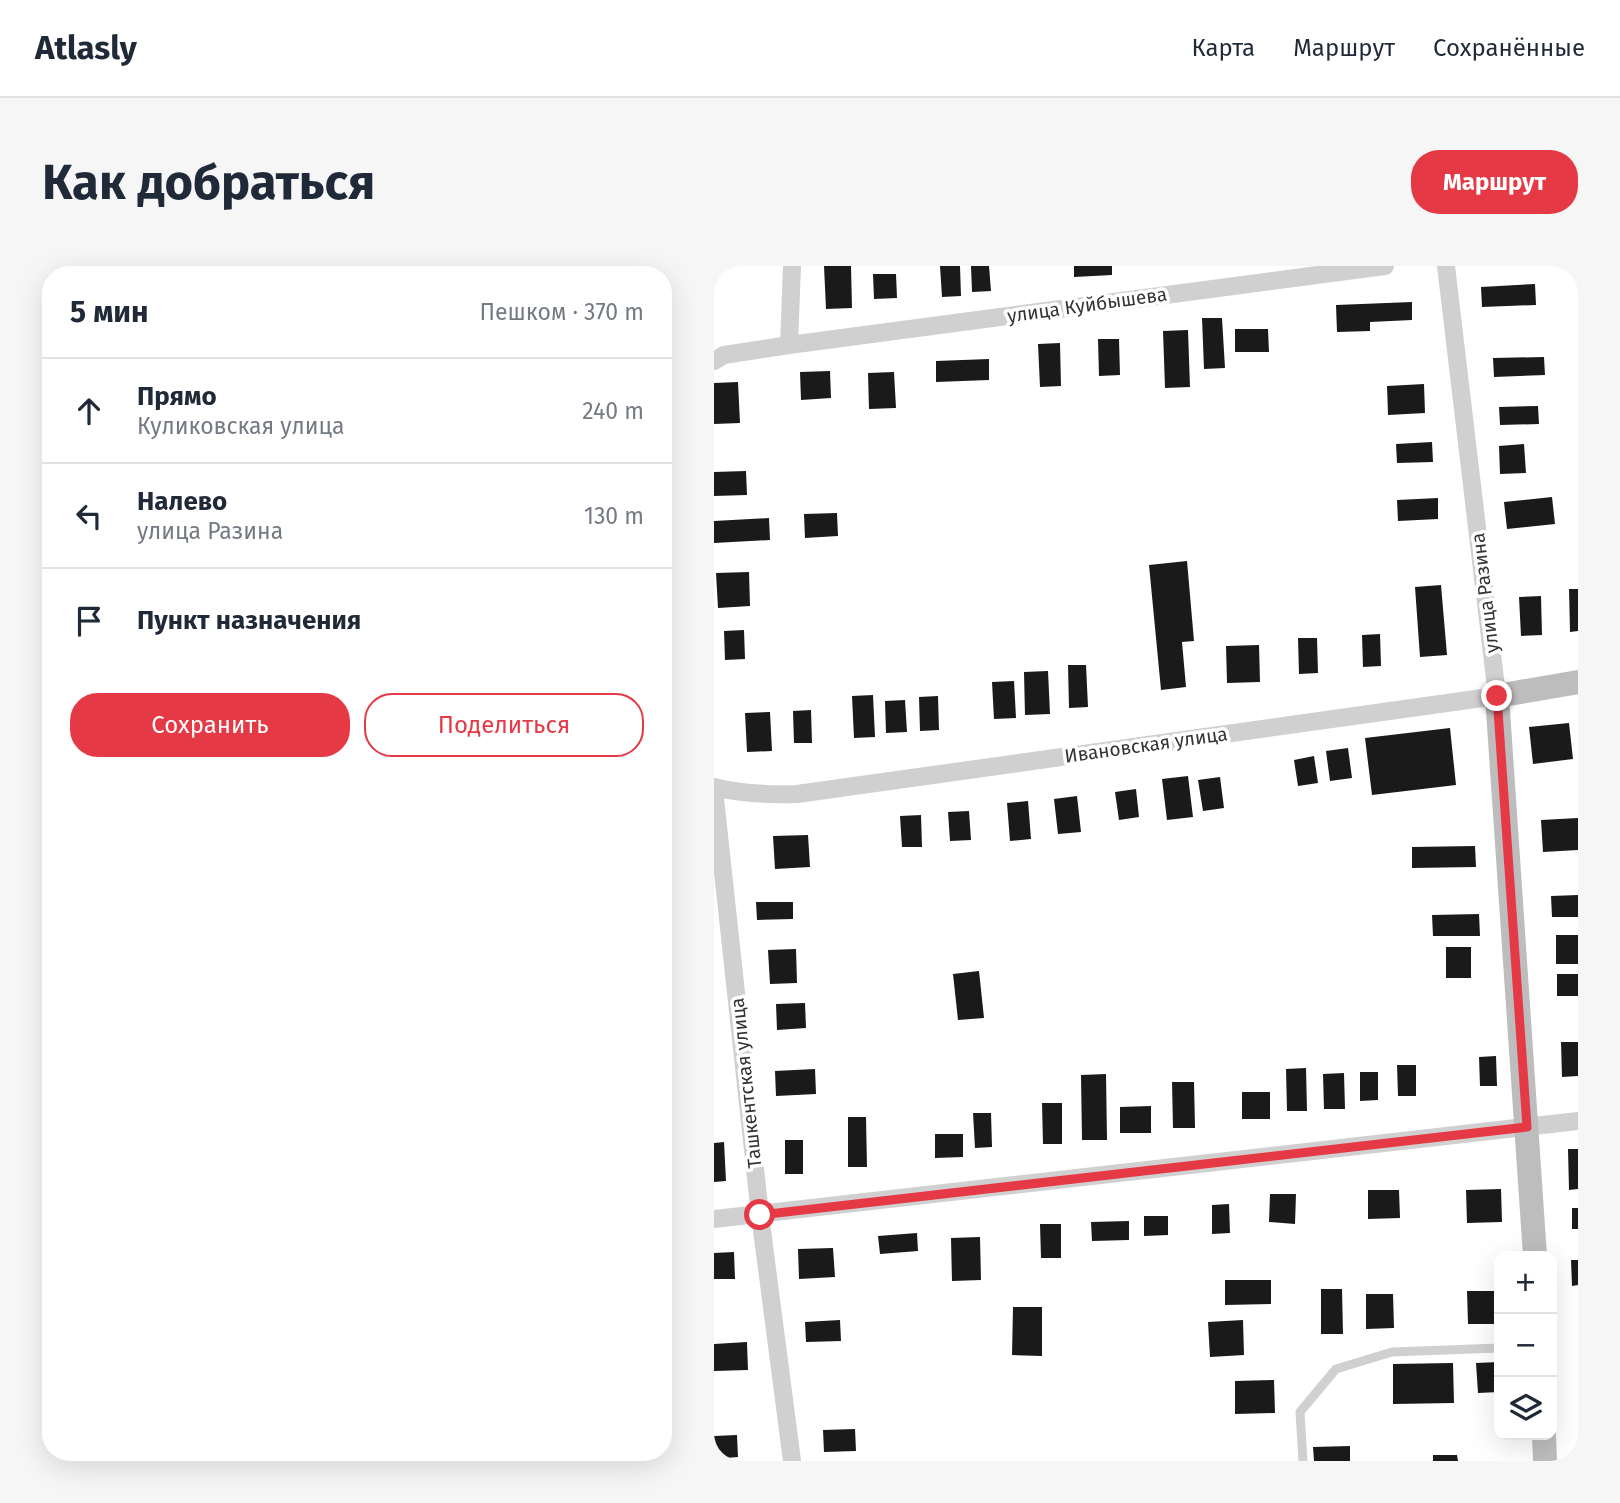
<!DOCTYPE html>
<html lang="ru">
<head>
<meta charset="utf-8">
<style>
  :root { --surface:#fff; --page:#f6f6f7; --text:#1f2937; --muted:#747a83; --line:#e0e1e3; --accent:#e63946 }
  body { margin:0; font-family:"Fira Sans",sans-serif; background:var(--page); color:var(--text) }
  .controls { position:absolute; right:21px; bottom:21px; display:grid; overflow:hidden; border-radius:14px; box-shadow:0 7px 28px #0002 }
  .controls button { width:63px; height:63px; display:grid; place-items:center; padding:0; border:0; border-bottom:2px solid var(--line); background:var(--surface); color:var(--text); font:35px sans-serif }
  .stop { position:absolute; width:21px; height:21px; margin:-16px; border:5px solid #e63946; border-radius:50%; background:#fff }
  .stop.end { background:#e63946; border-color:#fff; box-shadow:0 2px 7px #0008 }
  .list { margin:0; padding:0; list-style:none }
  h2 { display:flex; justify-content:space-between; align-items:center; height:91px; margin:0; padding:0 28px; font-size:30px }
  h2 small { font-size:23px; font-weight:400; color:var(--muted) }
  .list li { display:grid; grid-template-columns:46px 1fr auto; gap:21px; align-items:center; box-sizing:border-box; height:105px; padding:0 28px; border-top:2px solid var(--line) }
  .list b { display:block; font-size:26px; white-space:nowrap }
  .list p { margin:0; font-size:23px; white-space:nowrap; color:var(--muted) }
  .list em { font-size:23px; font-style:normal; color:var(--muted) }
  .actions { display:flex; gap:14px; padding:21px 28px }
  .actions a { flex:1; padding:16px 0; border:2px solid var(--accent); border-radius:28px; text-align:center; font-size:24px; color:var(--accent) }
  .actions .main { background:var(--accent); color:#fff }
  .icon { flex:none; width:38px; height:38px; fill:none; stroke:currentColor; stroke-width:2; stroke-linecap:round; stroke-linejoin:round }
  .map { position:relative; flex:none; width:864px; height:1195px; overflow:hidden; border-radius:28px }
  header { display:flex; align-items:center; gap:42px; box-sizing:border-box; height:98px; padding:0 35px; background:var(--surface); border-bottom:2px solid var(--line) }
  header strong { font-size:33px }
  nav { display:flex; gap:38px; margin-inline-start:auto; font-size:24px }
  .intro { display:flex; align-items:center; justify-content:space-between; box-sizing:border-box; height:168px; padding:0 42px }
  h1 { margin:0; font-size:49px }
  .button { padding:18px 32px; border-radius:28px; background:var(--accent); color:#fff; font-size:24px; font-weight:700 }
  main { display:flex; gap:42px; padding:0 42px }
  aside { flex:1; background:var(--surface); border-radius:28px; box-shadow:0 7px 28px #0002 }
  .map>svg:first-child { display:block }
</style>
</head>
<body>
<header>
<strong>Atlasly</strong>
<nav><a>Карта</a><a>Маршрут</a><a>Сохранённые</a></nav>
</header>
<div class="intro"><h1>Как добраться</h1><a class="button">Маршрут</a></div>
<main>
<aside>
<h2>5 мин<small>Пешком · 370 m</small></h2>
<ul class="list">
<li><svg class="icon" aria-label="ahead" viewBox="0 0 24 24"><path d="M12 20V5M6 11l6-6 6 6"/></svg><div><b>Прямо</b><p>Куликовская улица</p></div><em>240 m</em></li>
<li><svg class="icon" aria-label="left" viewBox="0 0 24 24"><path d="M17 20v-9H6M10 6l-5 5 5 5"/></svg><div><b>Налево</b><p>улица Разина</p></div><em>130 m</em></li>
<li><svg class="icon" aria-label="arrive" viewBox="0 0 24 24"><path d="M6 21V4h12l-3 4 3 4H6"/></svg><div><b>Пункт назначения</b></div></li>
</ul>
<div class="actions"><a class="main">Сохранить</a><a>Поделиться</a></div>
</aside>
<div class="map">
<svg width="864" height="1195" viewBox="0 0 864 1195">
  <rect width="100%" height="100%" fill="#fff"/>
  <path fill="#1a1a1a" d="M110,0H137L138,42L112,43Z
    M226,0H246L247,30L228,31Z
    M257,0H275L277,25L258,26Z
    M360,0H398V9L360,11Z
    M159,8H182L183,32L160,33Z
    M821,18L822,39L768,41L767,21Z
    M698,36V54L656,56V65L623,66L622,39Z
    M488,52H508L511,102L490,103Z
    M521,63H554L555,86H521Z
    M474,64L476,121L451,122L449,65Z
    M384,73H405L406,109L385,110Z
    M346,77L347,120L326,121L324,78Z
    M830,91L831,109L780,111L779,92Z
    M275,93V114L222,116V95Z
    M116,105L117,132L87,134L86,106Z
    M180,106L182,142L155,143L154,107Z
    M24,116L26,157L0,158V117Z
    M710,118L711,147L674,149L673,120Z
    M824,140L825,158L786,159L785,141Z
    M718,176L719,196L683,197L682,178Z
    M810,178L812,207L786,208L785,180Z
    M32,205L33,229L0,230V206Z
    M838,231L841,258L793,263L790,236Z
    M724,232V253L684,255L683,234Z
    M123,247L124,270L91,272L90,248Z
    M55,252L56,274L0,277V255Z
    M473,295L480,375L468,376L472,421L447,424L435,299Z
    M35,306L36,340L4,342L2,307Z
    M727,319L733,389L706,391L701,321Z
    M855,323H864V365L856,366Z
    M827,330L828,369L807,370L805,331Z
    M30,364L31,393L11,394L10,365Z
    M666,368L667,400L649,401L648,369Z
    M584,372H603L604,407L585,408Z
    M545,379L546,416L513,417L512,380Z
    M354,399H372L374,441L355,442Z
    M334,405L336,448L311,449L310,406Z
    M300,415L302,452L280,453L278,416Z
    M159,429L161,471L140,472L138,430Z
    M224,430L225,464L206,465L205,431Z
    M191,434L193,466L172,467L171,435Z
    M97,444L98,477H80L79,445Z
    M56,446L58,485L33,486L31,447Z
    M855,457L859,493L819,498L815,461Z
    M736,462L742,519L658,529L651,472Z
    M634,482L638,512L616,515L612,485Z
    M600,490L604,517L584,520L580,494Z
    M474,510L479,551L453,554L448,513Z
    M506,511L510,542L489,545L484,514Z
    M422,523L425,551L405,554L401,526Z
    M363,530L367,566L344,568L340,533Z
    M314,535L317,573L296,575L293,537Z
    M255,545L257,574L236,575L234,546Z
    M207,549L208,581H188L186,550Z
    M864,552V584L829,586L827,554Z
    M94,569L96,601L61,603L59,570Z
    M761,580L762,601L698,602V581Z
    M864,629V651H838L837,630Z
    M42,636H79V653L43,654Z
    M765,648L766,670H719L718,649Z
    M842,669H864V698H842Z
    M732,681H757V712H732Z
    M82,683L83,717L56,718L54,684Z
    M265,705L270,752L244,754L239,708Z
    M843,708H864V730H843Z
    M91,737L92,762L63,764L62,738Z
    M847,776H864V810L848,811Z
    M782,790L783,820H766L765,791Z
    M683,799H702V830H684Z
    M592,802L593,845H573L572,803Z
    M101,803L102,828L62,830L61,805Z
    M646,806H664V834L646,835Z
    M630,807L631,843H610L609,808Z
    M392,808L393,874H368L367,809Z
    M458,816H480L481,862H459Z
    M528,826H556V853H528Z
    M328,837H348V878H329Z
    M437,840V867H406V841Z
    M259,847H277L278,881L261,882Z
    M134,851H152L153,901H134Z
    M221,868H249V891L221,892Z
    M71,874H89V908H71Z
    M10,876L12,915L0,916V877Z
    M854,883H864V923L855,924Z
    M787,923L788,956L753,957L752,924Z
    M654,924H685L686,952L654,953Z
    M556,928H582L581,958L555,956Z
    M515,938L516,967L498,968V939Z
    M858,942H864V963H858Z
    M430,950H454V969L430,970Z
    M415,955V974L378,975L377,956Z
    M326,958H347V992H327Z
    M203,967L204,985L166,988L164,970Z
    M266,971L267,1014L238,1015L237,972Z
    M119,982L121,1011L85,1013L84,983Z
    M20,986L21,1013H0V987Z
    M857,994H864V1019L858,1020Z
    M511,1014H557V1038L511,1039Z
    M607,1023H628L629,1068H607Z
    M753,1025H785V1058H754Z
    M652,1028H679L680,1062L652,1063Z
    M299,1041H328V1090L298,1089Z
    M126,1054L127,1075L92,1076L91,1056Z
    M529,1054L530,1089L496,1091L494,1056Z
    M33,1076L34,1104L0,1105V1078Z
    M785,1096V1126L764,1127L762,1097Z
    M739,1097L740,1137L679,1138V1098Z
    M560,1114L561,1147L521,1148V1115Z
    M141,1163L142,1185L110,1186L109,1164Z
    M23,1169L24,1191L0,1193V1170Z
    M636,1180V1195H600L599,1181Z
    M719,1189H743L744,1195H719Z"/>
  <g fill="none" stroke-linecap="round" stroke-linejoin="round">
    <path stroke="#d0d0d0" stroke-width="9" d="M589,1195L586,1146L622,1103L678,1086L785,1082"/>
    <path stroke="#d0d0d0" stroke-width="18" d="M75,79L671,0
      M0,95L10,89L75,79L78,0
      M0,521C28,528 54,529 83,528L783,430L732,0
      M0,523L46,949L78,1195
      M0,953L864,855"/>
    <path stroke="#bdbdbd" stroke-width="24" d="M821,990L783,430L864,416
      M830,1169L831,1195"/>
  </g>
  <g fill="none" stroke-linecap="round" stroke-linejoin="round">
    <path stroke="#e63946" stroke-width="9" d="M46,949L813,861L783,430"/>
  </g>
  <g text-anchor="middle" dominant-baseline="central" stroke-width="7" stroke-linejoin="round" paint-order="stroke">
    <g font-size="19" fill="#333" stroke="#fff">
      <text transform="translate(373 39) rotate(-8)">улица Куйбышева</text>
      <text transform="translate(771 327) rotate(-97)">улица Разина</text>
      <text transform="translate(432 479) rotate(-8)">Ивановская улица</text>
      <text transform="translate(32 817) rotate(-96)">Ташкентская улица</text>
    </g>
  </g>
</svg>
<div class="controls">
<button>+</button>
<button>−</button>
<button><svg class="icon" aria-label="layers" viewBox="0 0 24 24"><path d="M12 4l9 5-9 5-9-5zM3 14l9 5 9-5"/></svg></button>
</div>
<div class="stop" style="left:46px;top:949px"></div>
<div class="stop end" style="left:783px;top:430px"></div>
</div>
</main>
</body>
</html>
